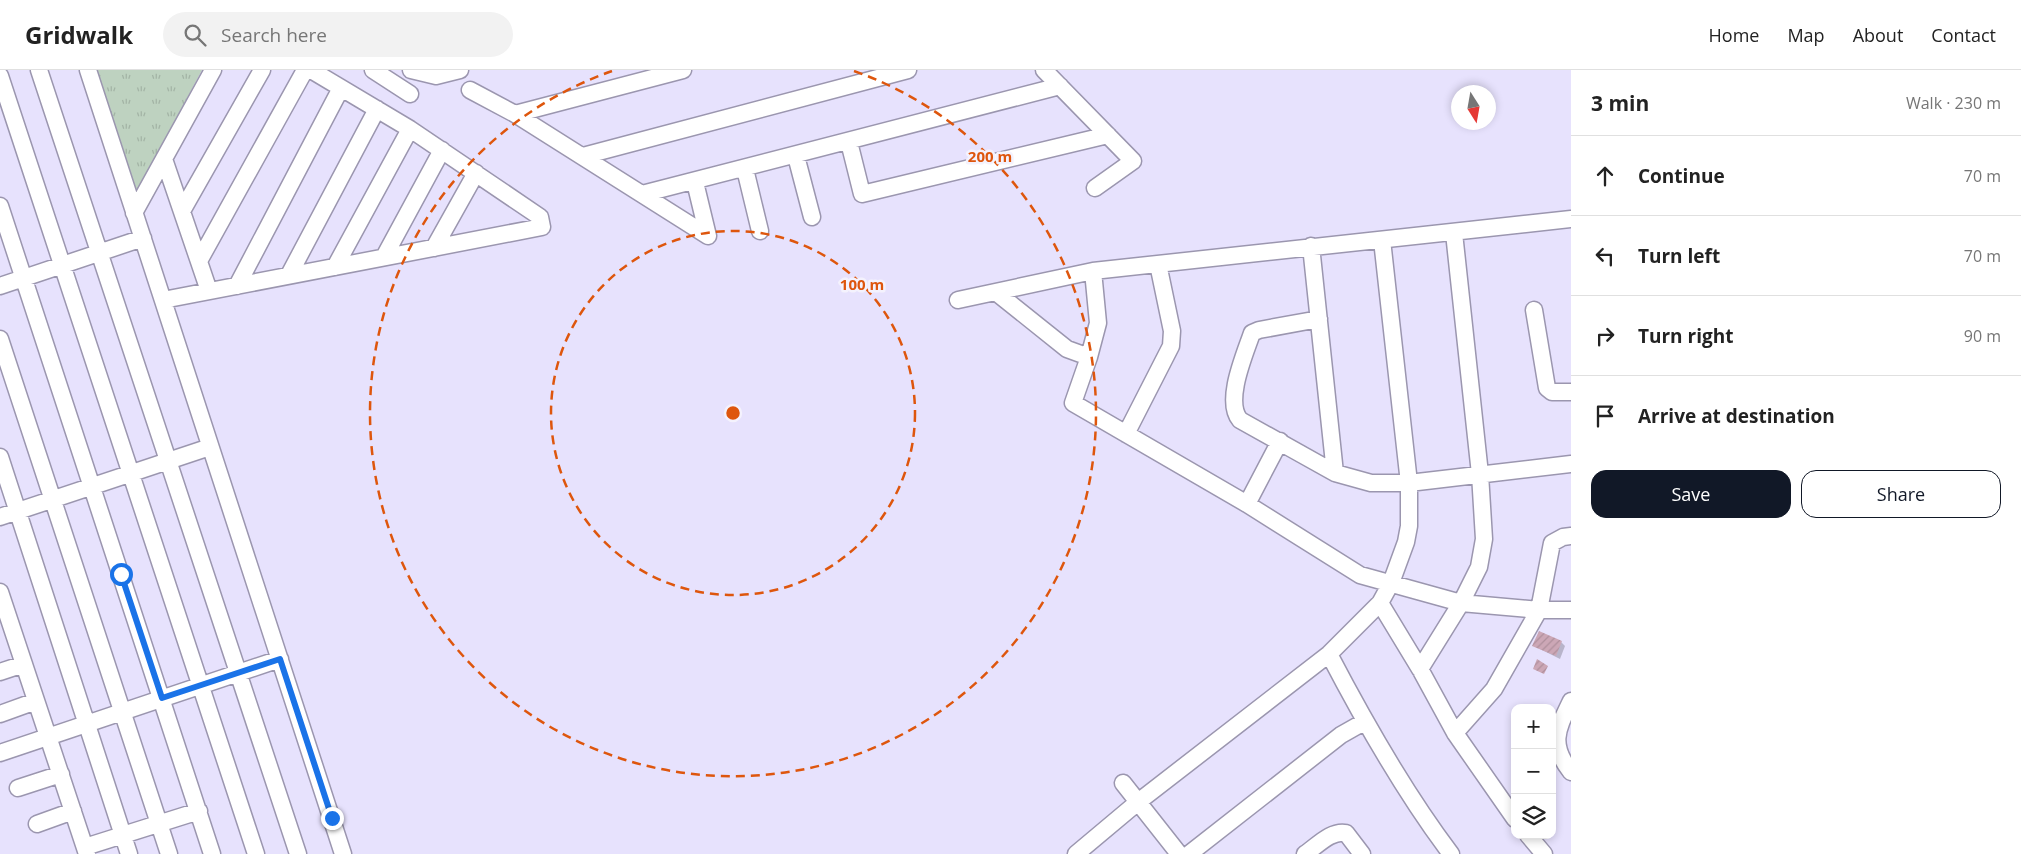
<!DOCTYPE html>
<html lang="en">
<head>
<meta charset="utf-8">
<style>
  :root { --surface:#fff; --page:#f2f2f2; --text:#222; --muted:#767676; --line:#e0e0e0; --accent:#111827 }
  body { margin:0; font-family:"Open Sans",sans-serif; background:var(--page); color:var(--text) }
  .controls { position:absolute; right:15px; bottom:15px; display:grid; overflow:hidden; border-radius:10px; box-shadow:0 2px 8px #0003 }
  .controls button { width:45px; height:45px; display:grid; place-items:center; padding:0; border:0; border-bottom:1px solid var(--line); background:var(--surface); color:var(--text); font:25px sans-serif }
  .compass { position:absolute; left:1451px; top:15px; width:45px; height:45px; border-radius:50%; background:var(--surface); box-shadow:0 2px 8px #0003; rotate:169deg }
  .stop { position:absolute; width:15px; height:15px; margin:-11px; border:4px solid #1a73e8; border-radius:50%; background:#fff }
  .stop.end { background:#1a73e8; border-color:#fff; box-shadow:0 1px 5px #0008 }
  .list { margin:0; padding:0; list-style:none }
  h2 { display:flex; justify-content:space-between; align-items:center; height:65px; margin:0; padding:0 20px; font-size:21px }
  h2 small { font-size:16px; font-weight:400; color:var(--muted) }
  .list li { display:grid; grid-template-columns:32px 1fr auto; gap:15px; align-items:center; box-sizing:border-box; height:80px; padding:0 20px; border-top:1px solid var(--line) }
  .list b { display:block; font-size:19px; white-space:nowrap }
  .list em { font-size:16px; font-style:normal; color:var(--muted) }
  .actions { display:flex; gap:10px; padding:15px 20px }
  .actions a { flex:1; padding:11px 0; border:1px solid var(--accent); border-radius:15px; text-align:center; font-size:18px; color:var(--accent) }
  .actions .main { background:var(--accent); color:#fff }
  .icon { flex:none; width:28px; height:28px; fill:none; stroke:currentColor; stroke-width:2; stroke-linecap:round; stroke-linejoin:round }
  .map { position:relative; flex:none; width:1571px; height:784px; overflow:hidden }
  header { display:flex; align-items:center; gap:30px; box-sizing:border-box; height:70px; padding:0 25px; background:var(--surface); border-bottom:1px solid var(--line) }
  header strong { font-size:24px }
  nav { display:flex; gap:28px; margin-inline-start:auto; font-size:18px }
  .search { width:350px; height:45px; background:var(--page); display:flex; align-items:center; gap:12px; box-sizing:border-box; padding:0 18px; border-radius:28px; color:var(--muted); font-size:19px }
  main { display:flex }
  aside { flex:1; background:var(--surface) }
  .map>svg:first-child { display:block }
</style>
</head>
<body>
<header>
<strong>Gridwalk</strong>
<div class="search"><svg class="icon" aria-label="search" viewBox="0 0 24 24"><circle cx="10" cy="10" r="6"/><path d="M15 15l6 6"/></svg>Search here</div>
<nav><a>Home</a><a>Map</a><a>About</a><a>Contact</a></nav>
</header>
<main>
<div class="map">
<svg width="1571" height="784" viewBox="0 0 1571 784">
  <defs>
    <pattern id="grass-tufts" width="24" height="20" patternUnits="userSpaceOnUse" patternTransform="scale(1.25)"><rect width="24" height="20" fill="#bed2c0"/><path d="M3 7l-1-3M5 7V3M7 7l1-3M15 17l-1-3M17 17v-4M19 17l1-3" fill="none" stroke="#a3b4a5"/></pattern>
    <pattern id="building-hatch" width="6" height="6" patternUnits="userSpaceOnUse" patternTransform="scale(1.25)"><rect width="6" height="6" fill="#cca7b6"/><path d="M-1 1l2-2M0 6l6-6M5 7l2-2" fill="none" stroke="#af8f9c"/></pattern>
  </defs>
  <rect width="100%" height="100%" fill="#e7e2fd"/>
  <path fill="url(#grass-tufts)" d="M95,0H202L140,117L134,119Z"/>
  <path fill="#0003" d="M1561,572L1565,576L1560,589L1534,576Z"/>
  <path fill="url(#building-hatch)" d="M1539,561L1562,571L1556,586L1532,576Z
    M1537,589L1548,596L1544,604L1533,599Z"/>
  <g fill="none" stroke-linecap="round" stroke-linejoin="round">
    <defs>
      <path id="minor" d="M39,0L298,784
        M88,0L343,784
        M373,0L410,24
        M411,0L436,6L460,0
        M1044,0L1133,91L1095,118
        M0,6L256,784
        M470,20L515,44L708,166L695,112
        M515,44L683,0
        M849,72L862,124L1108,65
        M583,86L908,0
        M796,86L812,147
        M164,89L209,221
        M745,99L760,161
        M642,124L1060,16
        M0,136L212,784
        M182,141L262,0
        M134,143L213,0
        M1311,176L1335,403
        M434,178L476,103
        M384,187L442,80
        M199,191L305,0
        M335,197L410,59
        M289,205L377,39
        M0,216L143,168
        M237,216L341,18
        M997,223L1067,279L1089,287L1098,253L1093,201
        M163,230L542,157L540,147L410,59L311,0
        M958,230L1093,201L1571,149
        M1534,240L1547,318L1552,322H1571
        M1319,249L1259,260L1252,263C1245,284 1224,331 1240,350L1335,403L1371,413H1409L1571,394
        M0,269L169,784
        M1089,287L1073,333L1247,434L1360,505L1461,533L1539,540H1571
        M1126,364L1171,276L1172,261L1158,194
        M0,387L129,784
        M1247,434L1280,371
        M0,447L210,377
        M0,522L87,784
        M1380,533L1420,599L1455,663L1515,749
        M1329,584C1365,653 1404,722 1451,784
        M1420,599L1461,533L1479,497L1484,469L1480,404L1454,163
        M0,602L24,594
        M1571,631C1557,660 1549,674 1571,702
        M0,644L36,631
        M1455,663L1494,619L1539,540L1552,473L1563,467L1571,466
        M0,683L280,589
        M1123,713L1179,784
        M18,718L61,704
        M37,754L73,741
        M1528,765L1544,784
        M85,777L199,741
        M1076,784L1138,732L1329,584L1380,533L1391,513L1406,472L1409,456V413L1382,170
        M1189,784L1341,665L1364,652
        M1305,784C1317,776 1331,760 1346,763L1362,784"/>
    </defs>
    <use href="#minor" stroke="#9b96af" stroke-width="19"/>
    <use href="#minor" stroke="#fff" stroke-width="16"/>
  </g>
  <g fill="none" stroke-linecap="round" stroke-linejoin="round">
    <path stroke="#1a73e8" stroke-width="6" d="M121,504L162,628L280,589L332,748"/>
  </g>
  <g fill="none" stroke="#de560d" stroke-width="2.5" stroke-dasharray="9 6">
    <circle cx="733" cy="343" r="182"/>
    <path d="M854 1A363 363 0 1 1 612 1"/>
  </g>
  <circle cx="733" cy="343" r="8" fill="#de560d" stroke="#f4f2fd" stroke-width="2.5"/>
  <g font-size="15" text-anchor="middle" font-weight="bold" fill="#de560d" stroke="#f4f2fd" stroke-width="5" stroke-linejoin="round" paint-order="stroke">
    <text x="990" y="92">200 m</text>
    <text x="862" y="220">100 m</text>
  </g>
</svg>
<div class="controls">
<button>+</button>
<button>−</button>
<button><svg class="icon" aria-label="layers" viewBox="0 0 24 24"><path d="M12 4l9 5-9 5-9-5zM3 14l9 5 9-5"/></svg></button>
</div>
<svg class="compass" viewBox="-18 -18 36 36"><path d="M0-13l5 13h-10z" fill="#e53935"/><path d="M0 13l5-13h-10z" fill="#767676"/></svg>
<div class="stop" style="left:121px;top:504px"></div>
<div class="stop end" style="left:332px;top:748px"></div>
</div>
<aside>
<h2>3 min<small>Walk · 230 m</small></h2>
<ul class="list">
<li><svg class="icon" aria-label="ahead" viewBox="0 0 24 24"><path d="M12 20V5M6 11l6-6 6 6"/></svg><div><b>Continue</b></div><em>70 m</em></li>
<li><svg class="icon" aria-label="left" viewBox="0 0 24 24"><path d="M17 20v-9H6M10 6l-5 5 5 5"/></svg><div><b>Turn left</b></div><em>70 m</em></li>
<li><svg class="icon" aria-label="right" viewBox="0 0 24 24"><path d="M7 20v-9h11M14 6l5 5-5 5"/></svg><div><b>Turn right</b></div><em>90 m</em></li>
<li><svg class="icon" aria-label="arrive" viewBox="0 0 24 24"><path d="M6 21V4h12l-3 4 3 4H6"/></svg><div><b>Arrive at destination</b></div></li>
</ul>
<div class="actions"><a class="main">Save</a><a>Share</a></div>
</aside>
</main>
</body>
</html>
